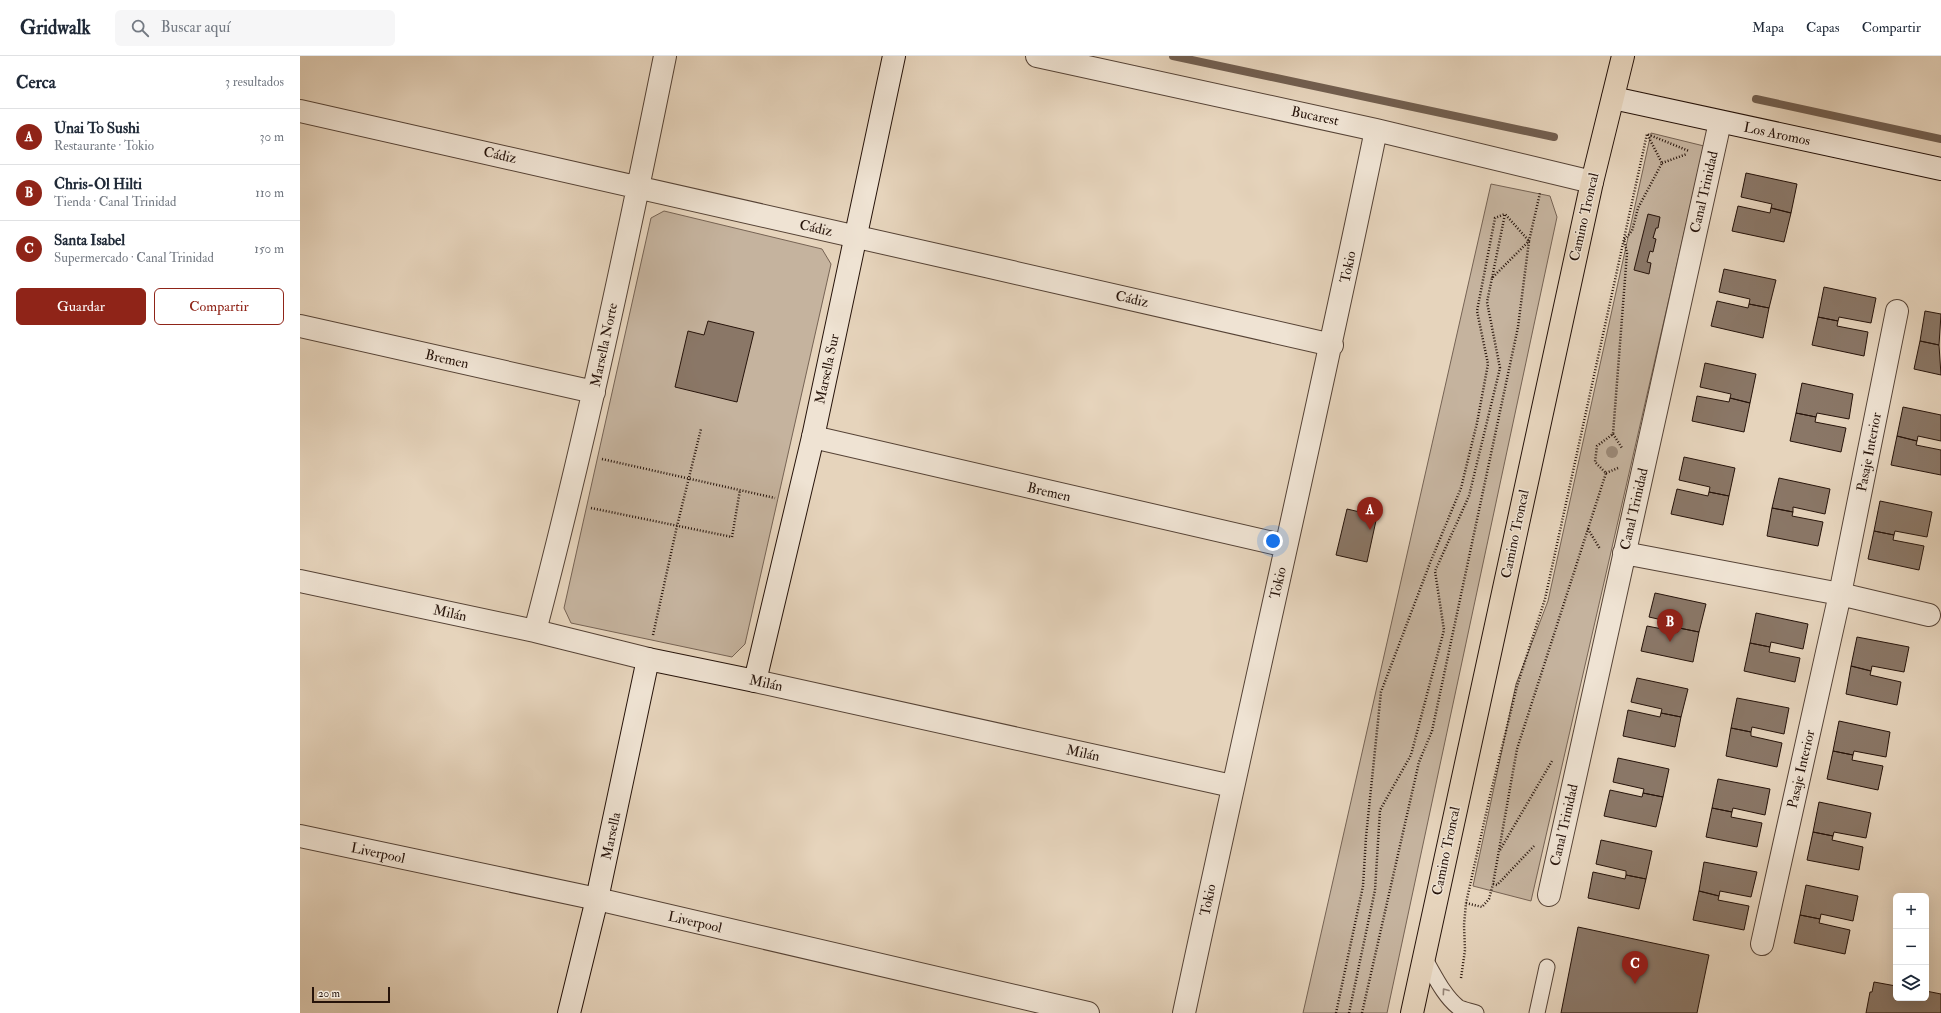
<!DOCTYPE html>
<html lang="es">
<head>
<meta charset="utf-8">
<style>
  :root { --surface:#fff; --page:#f6f6f7; --text:#1f2937; --muted:#747a83; --line:#e0e1e3; --accent:#8f2418 }
  body { margin:0; font-family:"IM FELL Double Pica",serif; background:var(--page); color:var(--text) }
  .controls { position:absolute; right:12px; bottom:12px; display:grid; overflow:hidden; border-radius:6px; box-shadow:0 4px 16px #0002 }
  .controls button { width:36px; height:36px; display:grid; place-items:center; padding:0; border:0; border-bottom:1px solid var(--line); background:var(--surface); color:var(--text); font:20px sans-serif }
  .scale { position:absolute; left:12px; bottom:10px; width:78px; box-sizing:border-box; padding-left:4px; border:2px solid #26130a; border-top:0; font-size:11px; line-height:14px; white-space:nowrap; color:#26130a; -webkit-text-stroke:3px #efe3d3; paint-order:stroke }
  .you { position:absolute; left:973px; top:485px; width:14px; height:14px; margin:-10px; border:3px solid #fff; border-radius:50%; background:#1a73e8; box-shadow:0 0 0 6px #1a73e833 }
  .badge { display:grid; place-items:center; width:26px; height:26px; border-radius:50%; background:var(--accent); color:#fff; font-size:13px; font-weight:700 }
  .pin { position:absolute; translate:-50% -33px; filter:drop-shadow(0 1px 2px #0008) }
  .pin::after { content:''; position:absolute; top:21px; width:14px; height:12px; background:inherit; clip-path:polygon(0 0,100% 0,50% 100%) }
  .list { margin:0; padding:0; list-style:none }
  h2 { display:flex; justify-content:space-between; align-items:center; height:52px; margin:0; padding:0 16px; font-size:17px }
  h2 small { font-size:13px; font-weight:400; color:var(--muted) }
  .list li { display:grid; grid-template-columns:26px 1fr auto; gap:12px; align-items:center; box-sizing:border-box; height:56px; padding:0 16px; border-top:1px solid var(--line) }
  .list b { display:block; font-size:15px; white-space:nowrap }
  .list p { margin:0; font-size:13px; white-space:nowrap; color:var(--muted) }
  .list em { font-size:13px; font-style:normal; color:var(--muted) }
  .actions { display:flex; gap:8px; padding:12px 16px }
  .actions a { flex:1; padding:9px 0; border:1px solid var(--accent); border-radius:6px; text-align:center; font-size:14px; color:var(--accent) }
  .actions .main { background:var(--accent); color:#fff }
  .icon { flex:none; width:22px; height:22px; fill:none; stroke:currentColor; stroke-width:2; stroke-linecap:round; stroke-linejoin:round }
  .map { position:relative; flex:none; width:1641px; height:957px; overflow:hidden }
  header { display:flex; align-items:center; gap:24px; box-sizing:border-box; height:56px; padding:0 20px; background:var(--surface); border-bottom:1px solid var(--line) }
  header strong { font-size:19px }
  nav { display:flex; gap:22px; margin-inline-start:auto; font-size:14px }
  .search { width:280px; height:36px; background:var(--page); display:flex; align-items:center; gap:10px; box-sizing:border-box; padding:0 14px; border-radius:6px; color:var(--muted); font-size:15px }
  main { display:flex }
  aside { flex:1; background:var(--surface) }
  .map>svg:first-child { display:block }
</style>
</head>
<body>
<header>
<strong>Gridwalk</strong>
<div class="search"><svg class="icon" aria-label="search" viewBox="0 0 24 24"><circle cx="10" cy="10" r="6"/><path d="M15 15l6 6"/></svg>Buscar aquí</div>
<nav><a>Mapa</a><a>Capas</a><a>Compartir</a></nav>
</header>
<main>
<aside>
<h2>Cerca<small>3 resultados</small></h2>
<ul class="list">
<li><span class="badge">A</span><div><b>Unai To Sushi</b><p>Restaurante · Tokio</p></div><em>30 m</em></li>
<li><span class="badge">B</span><div><b>Chris-Ol Hilti</b><p>Tienda · Canal Trinidad</p></div><em>110 m</em></li>
<li><span class="badge">C</span><div><b>Santa Isabel</b><p>Supermercado · Canal Trinidad</p></div><em>150 m</em></li>
</ul>
<div class="actions"><a class="main">Guardar</a><a>Compartir</a></div>
</aside>
<div class="map">
<svg width="1641" height="957" viewBox="0 0 1641 957">
  <rect width="100%" height="100%" fill="#e6d4bc"/>
  <filter id="stains"><feTurbulence type="fractalNoise" baseFrequency=".005" numOctaves="4"/><feColorMatrix values="0 0 0 0 .2 0 0 0 0 .09 0 0 0 0 .02 0 0 0 .5 -.17"/></filter>
  <radialGradient id="worn" r=".72"><stop offset=".6" stop-color="#630" stop-opacity="0"/><stop offset="1" stop-color="#630" stop-opacity=".3"/></radialGradient>
  <path fill="#c5b39e" stroke="#766354" d="M1351,77L1404,90L1231,845L1173,830L1216,628L1248,545Z
    M1191,128L1250,140L1257,161L1087,957H1003Z
    M364,155L522,193L531,208L445,588L432,601L271,567L264,552L351,162Z"/>
  <g fill="none" stroke-linecap="round" stroke-linejoin="round">
    <path stroke="#725f50" stroke-width="8" d="M873,0L1254,81
      M1456,43L1641,83"/>
  </g>
  <path fill="#8a7767" stroke="#26130a" d="M1446,117L1497,128L1491,157L1471,152L1472,148L1441,141Z
    M1438,150L1470,157L1471,152L1491,157L1484,186L1432,175Z
    M1348,158L1360,161L1358,172H1356L1353,182L1356,183L1353,196L1350,195L1347,206L1351,207L1349,218L1334,214Z
    M1424,213L1476,224L1469,252L1449,248L1450,243L1419,236Z
    M1524,231L1576,242L1571,267L1539,261L1538,265L1518,261Z
    M1417,245L1448,252L1449,248L1469,252L1463,282L1411,270Z
    M1625,255L1641,258L1639,289L1620,285Z
    M1518,261L1538,265L1537,270L1568,276L1564,300L1512,289Z
    M408,265L454,276L437,346L375,331L388,275L404,279Z
    M1620,285L1639,289L1641,319L1614,313Z
    M1405,307L1456,318L1450,347L1430,342L1431,338L1400,331Z
    M1502,327L1553,338L1549,363L1517,357L1516,361L1496,357Z
    M1397,340L1429,346L1430,342L1450,347L1444,376L1392,365Z
    M1603,351L1641,359V385L1618,380L1617,385L1597,380Z
    M1496,357L1516,361L1515,366L1546,372L1541,396L1490,385Z
    M1597,380L1617,385L1616,389L1641,394V419L1591,409Z
    M1384,401L1435,412L1429,440L1409,436L1410,431L1379,424Z
    M1479,422L1530,433L1525,458L1493,451V456L1472,452Z
    M1377,433L1408,440L1409,436L1429,440L1423,469L1371,458Z
    M1580,445L1632,456L1627,481L1595,475L1594,479L1574,475Z
    M1472,452L1493,456L1492,460L1523,466L1518,490L1467,480Z
    M1047,453L1077,460L1067,506L1036,499Z
    M1574,475L1594,479L1593,484L1624,490L1619,514L1568,503Z
    M1355,537L1406,548L1399,576L1379,572L1380,568L1349,561Z
    M1456,557L1508,568L1503,593L1471,586L1470,591L1450,587Z
    M1347,570L1378,576L1379,572L1399,576L1393,606L1341,595Z
    M1557,581L1609,591L1604,616L1572,610L1571,615L1551,610Z
    M1450,587L1470,591L1469,596L1500,602L1495,626L1444,615Z
    M1551,610L1571,615L1570,619L1601,626L1597,649L1546,638Z
    M1337,622L1388,633L1381,661L1361,657L1362,653L1331,646Z
    M1437,642L1489,652L1484,678L1452,671L1451,676L1431,672Z
    M1328,654L1360,661L1361,657L1381,661L1375,691L1323,680Z
    M1539,665L1590,676L1586,701L1554,695L1553,699L1533,695Z
    M1431,672L1451,676V680L1482,687L1477,711L1426,700Z
    M1533,695L1553,699L1552,704L1583,710L1578,734L1527,723Z
    M1318,702L1369,713L1363,741L1343,737L1344,733L1313,726Z
    M1418,723L1470,733L1465,759L1433,752L1432,756L1412,752Z
    M1310,734L1342,741L1343,737L1363,741L1356,771L1304,760Z
    M1519,746L1571,757L1566,782L1534,776L1533,780L1513,776Z
    M1412,752L1432,756L1431,761L1462,767L1457,791L1406,781Z
    M1513,776L1533,780L1532,784L1563,791L1559,814L1507,804Z
    M1301,784L1352,795L1346,823L1326,819V815L1296,808Z
    M1404,806L1457,816L1451,841L1420,835L1419,840L1399,835Z
    M1293,816L1325,823L1326,819L1346,823L1339,853L1288,842Z
    M1506,829L1558,840L1553,865L1521,858L1520,863L1500,859Z
    M1399,835L1419,840L1418,844L1449,850L1444,874L1393,864Z
    M1500,859L1520,863L1519,867L1550,874L1545,898L1494,887Z
    M1278,871L1409,899L1397,957H1261Z
    M1574,926L1596,930V942H1626V935L1641,938V957H1566L1570,936H1572Z"/>
  <g fill="none" stroke-linecap="round" stroke-linejoin="round">
    <defs>
      <path id="lane" d="M1124,902C1134,918 1143,939 1158,951C1163,954 1171,955 1176,957
        M1237,957L1247,911"/>
      <path id="street" d="M737,0L1076,74L1292,126
        M0,55C344,131 688,211 1032,289
        M0,270L294,336
        M513,381L986,490
        M1324,497L1540,538L1629,559
        M0,525L235,575L348,603
        M235,575C285,385 326,193 365,0
        M455,625L932,730
        M0,780L297,843L788,957
        M1249,839L1420,66
        M1462,888L1540,538L1597,255
        M884,957C947,662 1015,369 1076,74"/>
      <path id="secondary" d="M1313,42L1641,113
        M269,957L297,843L348,603L455,625L513,381L594,0"/>
      <path id="primary" d="M1112,957L1292,126L1323,0"/>
    </defs>
    <use href="#lane" stroke="#564336" stroke-width="17"/>
    <use href="#street" stroke="#564336" stroke-width="24"/>
    <use href="#secondary" stroke="#26130a" stroke-width="24"/>
    <use href="#primary" stroke="#26130a" stroke-width="24"/>
    <path stroke="#26130a" stroke-width="2.5" stroke-dasharray="1 2" stroke-linecap="butt" d="M1362,107L1387,98
      M1313,378L1322,392
      M302,403L475,442
      M1306,417L1318,412
      M291,452L432,481L440,434
      M1288,473L1300,493
      M353,579L377,470L401,373
      M1200,794L1252,705
      M1193,828L1197,829L1234,790
      M1166,847L1182,851L1189,843L1193,828L1217,693L1306,417L1295,406L1297,390L1313,378L1327,197L1324,184L1332,175L1338,152L1362,107L1347,78
      M1161,922L1165,894L1164,869L1166,847L1190,740L1217,630L1245,543L1347,78L1389,95
      M1036,957L1063,830L1066,781L1081,636L1130,507L1161,432L1177,367L1188,308L1177,255L1195,162L1205,158
      M1049,957L1075,834L1080,754L1111,699L1144,574L1135,515L1169,440L1200,312L1187,246L1192,222L1229,185L1240,137
      M1062,957L1119,706L1132,675L1218,271L1229,185L1205,158L1192,222"/>
    <use href="#lane" stroke="#efe3d3" stroke-width="15"/>
    <use href="#street" stroke="#efe3d3" stroke-width="22"/>
    <use href="#secondary" stroke="#efe3d3" stroke-width="22"/>
    <use href="#primary" stroke="#e6d4bc" stroke-width="22"/>
  </g>
  <circle fill="#9b8977" cx="1312" cy="396" r="6"/>
  <defs><path id="oneway-chevron" d="M-2-3.5L2.5 0L-2 3.5" fill="none" stroke-width="1.6" stroke-linecap="round" stroke-linejoin="round"/></defs>
  <use stroke="#958579" href="#oneway-chevron" transform="translate(1145 935) rotate(-126)"/>
  <g text-anchor="middle" dominant-baseline="central" stroke-width="3" stroke-linejoin="round" paint-order="stroke">
    <g font-size="14" fill="#26130a" stroke="#efe3d3">
      <text transform="translate(1015 60) rotate(12)">Bucarest</text>
      <text transform="translate(1477 78) rotate(12)">Los Aromos</text>
      <text transform="translate(200 99) rotate(13)">Cádiz</text>
      <text transform="translate(1404 136) rotate(-77)">Canal Trinidad</text>
      <text transform="translate(1284 161) rotate(-77)">Camino Troncal</text>
      <text transform="translate(516 172) rotate(13)">Cádiz</text>
      <text transform="translate(1048 211) rotate(-78)">Tokio</text>
      <text transform="translate(832 243) rotate(13)">Cádiz</text>
      <text transform="translate(304 289) rotate(-78)">Marsella Norte</text>
      <text transform="translate(147 303) rotate(13)">Bremen</text>
      <text transform="translate(527 313) rotate(-78)">Marsella Sur</text>
      <text transform="translate(1569 396) rotate(-79)">Pasaje Interior</text>
      <text transform="translate(749 436) rotate(13)">Bremen</text>
      <text transform="translate(1334 453) rotate(-77)">Canal Trinidad</text>
      <text transform="translate(1215 478) rotate(-78)">Camino Troncal</text>
      <text transform="translate(978 527) rotate(-77)">Tokio</text>
      <text transform="translate(150 557) rotate(12)">Milán</text>
      <text transform="translate(466 627) rotate(12)">Milán</text>
      <text transform="translate(783 697) rotate(12)">Milán</text>
      <text transform="translate(1501 713) rotate(-77)">Pasaje Interior</text>
      <text transform="translate(1264 769) rotate(-77)">Canal Trinidad</text>
      <text transform="translate(311 780) rotate(-78)">Marsella</text>
      <text transform="translate(1146 795) rotate(-78)">Camino Troncal</text>
      <text transform="translate(78 797) rotate(12)">Liverpool</text>
      <text transform="translate(908 844) rotate(-78)">Tokio</text>
      <text transform="translate(395 866) rotate(13)">Liverpool</text>
    </g>
  </g>
  <rect width="100%" height="100%" filter="url(#stains)"/>
  <rect width="100%" height="100%" fill="url(#worn)"/>
</svg>
<div class="controls">
<button>+</button>
<button>−</button>
<button><svg class="icon" aria-label="layers" viewBox="0 0 24 24"><path d="M12 4l9 5-9 5-9-5zM3 14l9 5 9-5"/></svg></button>
</div>
<div class="scale">20 m</div>
<div class="you"></div>
<div class="pin badge" style="left:1070px;top:474px">A</div>
<div class="pin badge" style="left:1370px;top:586px">B</div>
<div class="pin badge" style="left:1335px;top:928px">C</div>
</div>
</main>
</body>
</html>
